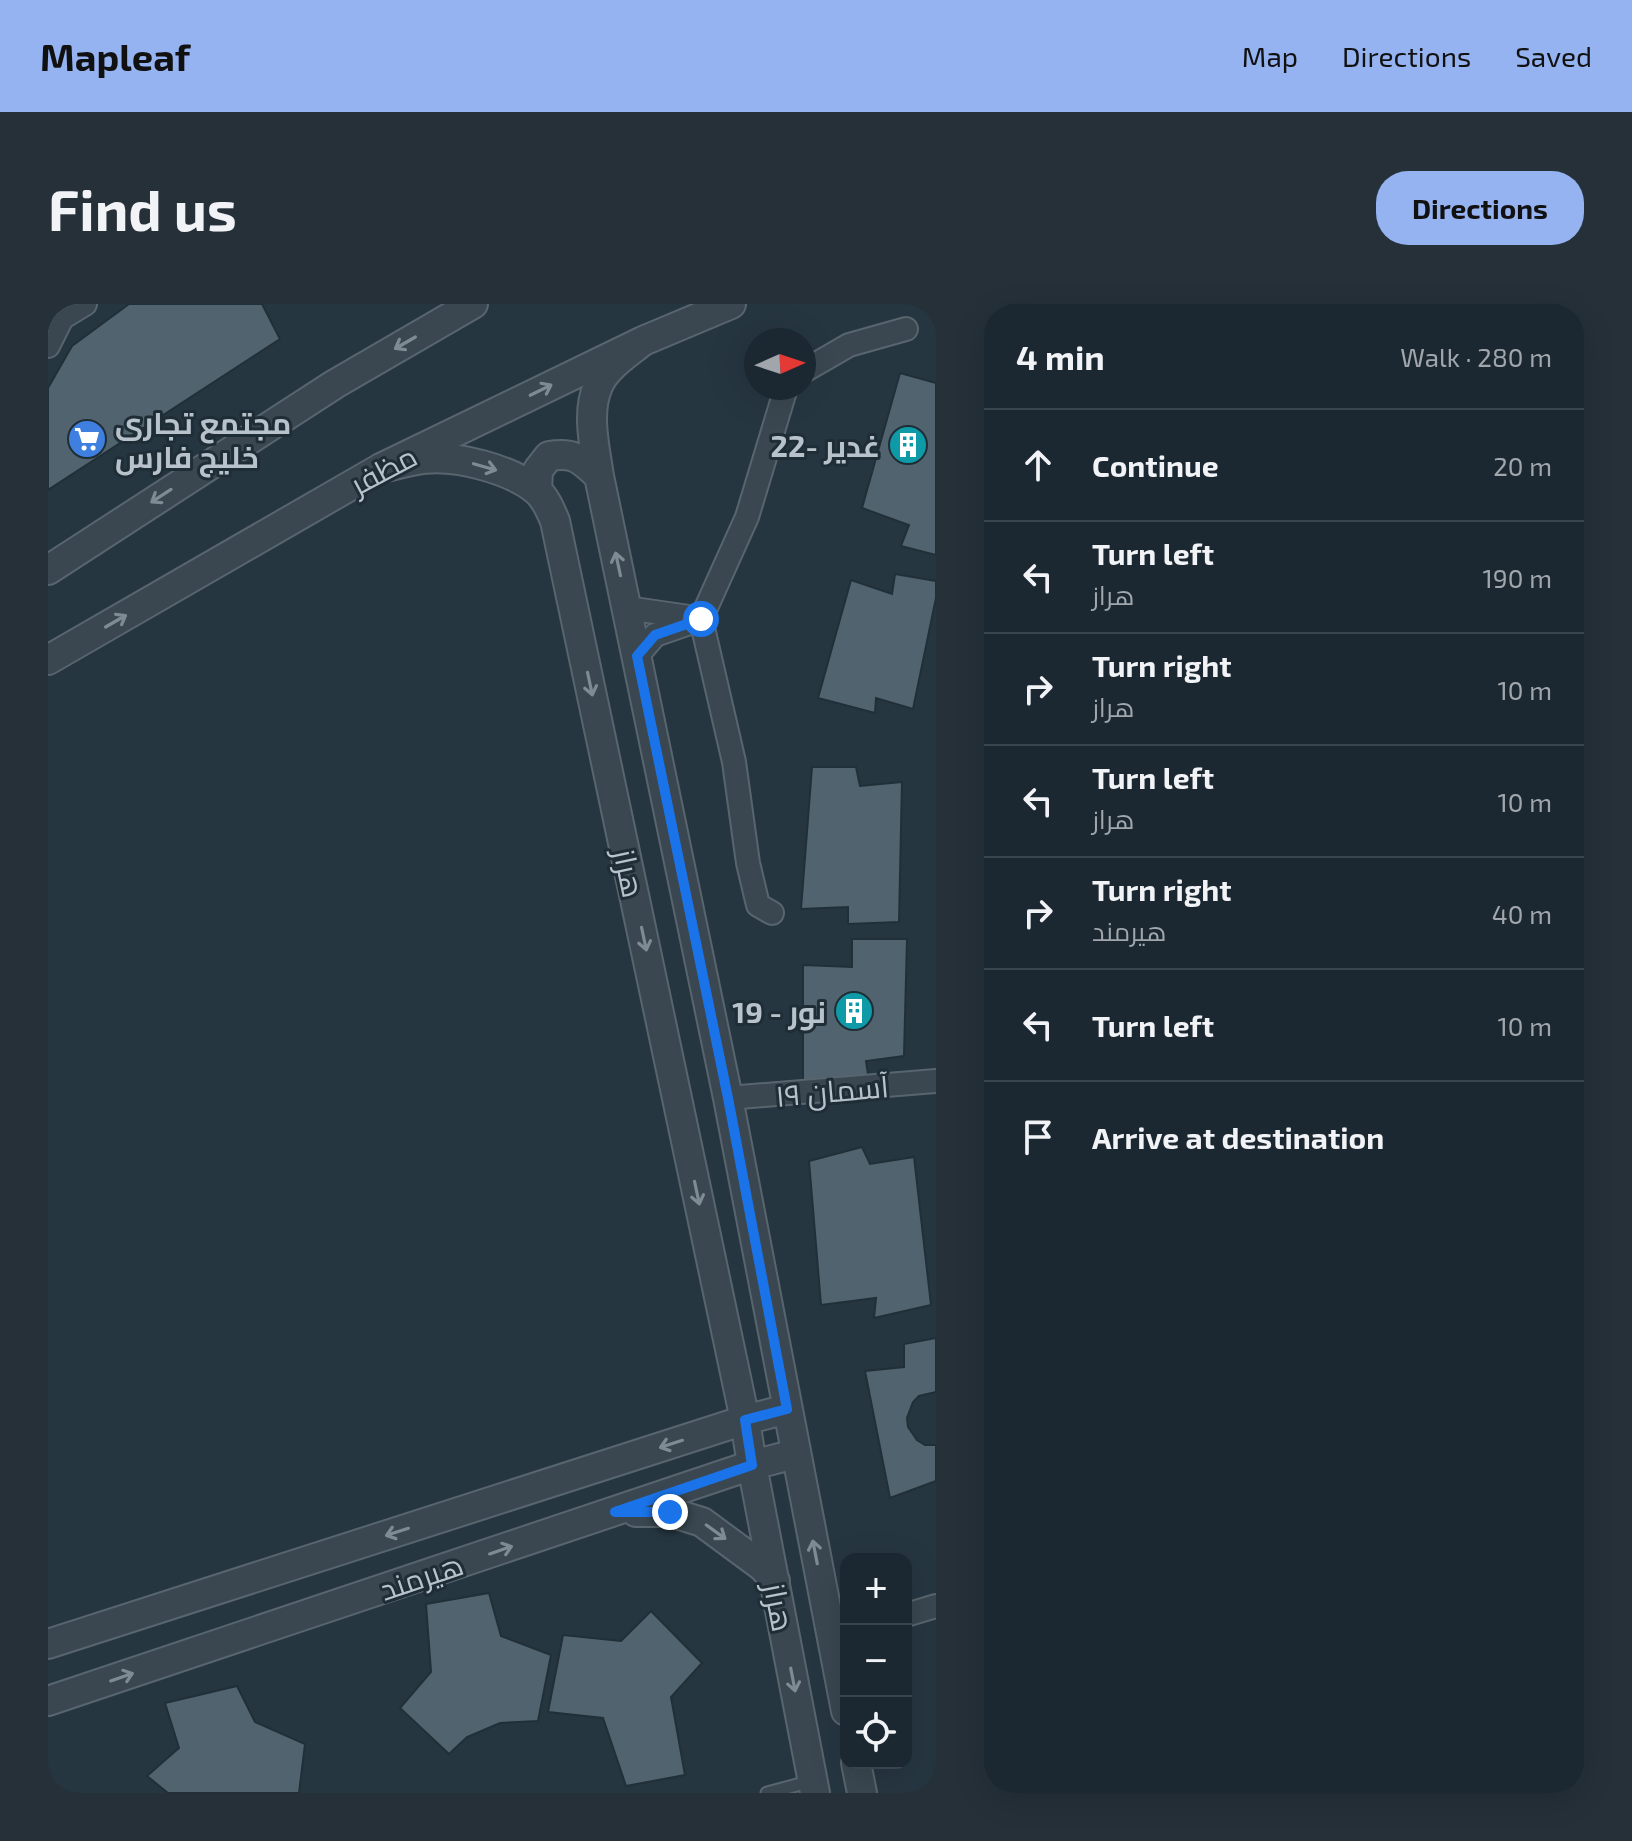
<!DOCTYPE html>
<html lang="en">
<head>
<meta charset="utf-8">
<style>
  :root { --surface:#1c2831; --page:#253039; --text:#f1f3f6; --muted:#a0a6ab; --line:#3a444d; --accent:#95b2f1 }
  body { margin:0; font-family:"Exo 2",Cairo,sans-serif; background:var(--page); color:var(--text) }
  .controls { position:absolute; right:24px; bottom:24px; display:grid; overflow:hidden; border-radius:16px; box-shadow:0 8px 32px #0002 }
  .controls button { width:72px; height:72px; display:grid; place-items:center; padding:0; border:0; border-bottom:2px solid var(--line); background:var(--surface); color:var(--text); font:40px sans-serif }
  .compass { position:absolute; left:696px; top:24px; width:72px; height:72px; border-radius:50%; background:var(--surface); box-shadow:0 8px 32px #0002; rotate:87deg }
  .stop { position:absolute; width:24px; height:24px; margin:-18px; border:6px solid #1a73e8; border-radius:50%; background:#fff }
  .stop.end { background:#1a73e8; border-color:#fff; box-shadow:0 2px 8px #0008 }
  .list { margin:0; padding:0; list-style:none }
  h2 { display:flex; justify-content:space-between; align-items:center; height:104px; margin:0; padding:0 32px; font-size:34px }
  h2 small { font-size:26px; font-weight:400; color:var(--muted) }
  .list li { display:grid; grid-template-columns:52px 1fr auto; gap:24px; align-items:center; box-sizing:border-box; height:112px; padding:0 32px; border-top:2px solid var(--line) }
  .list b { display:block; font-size:30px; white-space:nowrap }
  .list p { margin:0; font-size:26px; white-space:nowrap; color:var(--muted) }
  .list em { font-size:26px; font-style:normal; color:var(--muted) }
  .icon { flex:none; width:44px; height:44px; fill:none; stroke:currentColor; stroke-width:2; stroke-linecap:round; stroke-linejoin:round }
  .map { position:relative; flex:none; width:888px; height:1489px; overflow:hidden; border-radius:32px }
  header { display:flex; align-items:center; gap:48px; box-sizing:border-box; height:112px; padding:0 40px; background:var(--accent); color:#111 }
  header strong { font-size:38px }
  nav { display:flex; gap:44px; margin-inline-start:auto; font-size:28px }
  .intro { display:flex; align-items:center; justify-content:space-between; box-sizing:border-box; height:192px; padding:0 48px }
  h1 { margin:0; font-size:56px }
  .button { padding:20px 36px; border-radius:32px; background:var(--accent); color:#111; font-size:28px; font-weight:700 }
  main { display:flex; gap:48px; padding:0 48px }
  aside { flex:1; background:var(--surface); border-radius:32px; box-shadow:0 8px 32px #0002 }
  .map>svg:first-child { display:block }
</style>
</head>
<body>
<header>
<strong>Mapleaf</strong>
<nav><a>Map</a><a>Directions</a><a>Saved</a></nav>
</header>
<div class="intro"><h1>Find us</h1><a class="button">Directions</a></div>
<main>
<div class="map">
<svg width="888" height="1489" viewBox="0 0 888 1489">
  <rect width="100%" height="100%" fill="#263641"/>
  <path fill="#51636e" stroke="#212f38" stroke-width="2" d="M81,0H214L232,35L0,186V84L24,42Z
    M852,69L888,79V251L853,242L861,221L814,204Z
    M847,270L888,277V294L865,405L828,394L827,409L770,394L803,276L844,290Z
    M764,463H808L812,482L854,478L851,618L800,620V603L753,605Z
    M804,635H859L856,752L818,757L821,776L755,783V661L804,663Z
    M814,843L822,860L866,853L883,1001L826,1014L828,994L773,1001L761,857Z
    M888,1034V1088L871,1092L865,1098L859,1114L860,1123L869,1136L877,1141H888V1177L842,1194L817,1067L856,1063V1040Z
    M441,1289L453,1332L503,1351L490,1417L452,1419L419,1433L401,1450L352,1404L383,1368L378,1300Z
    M603,1307L654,1359L623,1393L637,1471L578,1482L555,1414L500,1408L515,1331L573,1337Z
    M189,1382L207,1418L257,1440L251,1489H120L99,1472L131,1444L117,1399Z"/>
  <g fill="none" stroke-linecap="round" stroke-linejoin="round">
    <defs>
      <path id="service" d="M719,1489L764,1477"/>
      <path id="minor" d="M0,42L14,14L37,0
        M756,67L801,41L858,25
        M579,304L648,314
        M589,352L607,331L653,315
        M724,609L710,601L700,559L686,458L653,315L699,213L738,84
        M680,794L888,777
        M858,1311L888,1302"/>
      <path id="tertiary" d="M595,37C579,50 558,63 550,82C538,109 547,144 551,172L680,794L798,1407
        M333,164C347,161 362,157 376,155C408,151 462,165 488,186C497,193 502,205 507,217L697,1116L704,1161L767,1489
        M489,187L490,166L501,152C527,148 532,155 551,172
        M0,266L287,80L425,0
        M0,356L333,164L595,37L683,0
        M588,1208H622L654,1218L715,1263L727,1277
        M0,1340L697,1116L739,1105
        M0,1397L704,1161L747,1150
        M808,1459L814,1489"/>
    </defs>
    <use href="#service" stroke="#58656e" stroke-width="15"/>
    <use href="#minor" stroke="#58656e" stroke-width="26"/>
    <use href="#tertiary" stroke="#58656e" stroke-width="32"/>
    <use href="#service" stroke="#3a4750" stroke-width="11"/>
    <use href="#minor" stroke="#3a4750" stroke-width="22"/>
    <use href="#tertiary" stroke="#3a4750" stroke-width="28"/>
  </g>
  <defs><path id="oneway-shaft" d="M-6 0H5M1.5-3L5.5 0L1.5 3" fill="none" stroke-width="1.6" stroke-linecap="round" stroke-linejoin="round" transform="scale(2)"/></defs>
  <g stroke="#7f8b94">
    <use href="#oneway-shaft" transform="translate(357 39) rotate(150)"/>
    <use href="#oneway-shaft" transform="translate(493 86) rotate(-26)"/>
    <use href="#oneway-shaft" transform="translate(437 163) rotate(16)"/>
    <use href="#oneway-shaft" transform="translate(113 192) rotate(147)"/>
    <use href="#oneway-shaft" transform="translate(570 260) rotate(-102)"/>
    <use href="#oneway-shaft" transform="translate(68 317) rotate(-30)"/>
    <use href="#oneway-shaft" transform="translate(542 380) rotate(78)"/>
    <use href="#oneway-shaft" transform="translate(596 635) rotate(78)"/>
    <use href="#oneway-shaft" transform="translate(649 889) rotate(78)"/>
    <use href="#oneway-shaft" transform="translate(623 1140) rotate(162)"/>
    <use href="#oneway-shaft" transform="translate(349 1228) rotate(162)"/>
    <use href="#oneway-shaft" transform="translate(668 1228) rotate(36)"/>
    <use href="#oneway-shaft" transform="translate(453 1246) rotate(-19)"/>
    <use href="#oneway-shaft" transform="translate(767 1248) rotate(-101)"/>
    <use href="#oneway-shaft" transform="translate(74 1373) rotate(-19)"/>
    <use href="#oneway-shaft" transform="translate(745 1376) rotate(79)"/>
  </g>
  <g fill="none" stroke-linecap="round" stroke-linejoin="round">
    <path stroke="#1a73e8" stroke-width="10" d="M622,1208H567L704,1161L697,1116L739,1105L680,794L589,352L607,331L653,315"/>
  </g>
  <defs>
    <symbol id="supermarket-disc" viewBox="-11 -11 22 22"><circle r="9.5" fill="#3f7fe0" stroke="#1f2d36"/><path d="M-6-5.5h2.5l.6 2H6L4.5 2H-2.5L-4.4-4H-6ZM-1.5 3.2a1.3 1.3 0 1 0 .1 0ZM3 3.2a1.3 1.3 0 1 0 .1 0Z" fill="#fff"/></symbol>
    <symbol id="building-disc" viewBox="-11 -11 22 22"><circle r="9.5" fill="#0f9aa8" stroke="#1f2d36"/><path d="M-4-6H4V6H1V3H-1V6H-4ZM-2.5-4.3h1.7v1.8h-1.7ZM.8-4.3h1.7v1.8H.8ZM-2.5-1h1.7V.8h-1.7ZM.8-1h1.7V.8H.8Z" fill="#fff"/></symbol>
  </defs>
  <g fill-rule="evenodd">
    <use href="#supermarket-disc" x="17" y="113" width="44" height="44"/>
    <use href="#building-disc" x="838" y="119" width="44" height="44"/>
    <use href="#building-disc" x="784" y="685" width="44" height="44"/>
  </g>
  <g text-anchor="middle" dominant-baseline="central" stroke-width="6" stroke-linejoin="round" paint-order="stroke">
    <g font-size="30" font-weight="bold" fill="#b7c2cb" stroke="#1f2d36" text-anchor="end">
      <text x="67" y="118" text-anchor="start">مجتمع تجاری<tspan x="67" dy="34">خلیج فارس</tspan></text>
      <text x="832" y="141">22- غدیر</text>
      <text x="778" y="707">19 - نور</text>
    </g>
    <g font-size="30" fill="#b7c2cb" stroke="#1f2d36">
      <text transform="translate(335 165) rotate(-28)">مظفر</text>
      <text transform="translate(582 569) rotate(78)">هراز</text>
      <text transform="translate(784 786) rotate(-5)">آسمان ۱۹</text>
      <text transform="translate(373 1272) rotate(-19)">هیرمند</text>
      <text transform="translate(732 1303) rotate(79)">هراز</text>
    </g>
  </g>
</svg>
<div class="controls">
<button>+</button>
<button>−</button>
<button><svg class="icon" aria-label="locate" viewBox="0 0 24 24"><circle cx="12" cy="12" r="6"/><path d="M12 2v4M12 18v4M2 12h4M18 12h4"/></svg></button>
</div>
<svg class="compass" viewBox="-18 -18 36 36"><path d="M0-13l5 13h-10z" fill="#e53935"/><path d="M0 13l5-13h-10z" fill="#a0a6ab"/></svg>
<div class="stop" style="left:653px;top:315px"></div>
<div class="stop end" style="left:622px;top:1208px"></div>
</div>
<aside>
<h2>4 min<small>Walk · 280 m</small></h2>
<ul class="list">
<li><svg class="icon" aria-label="ahead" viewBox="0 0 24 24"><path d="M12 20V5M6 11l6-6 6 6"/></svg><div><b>Continue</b></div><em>20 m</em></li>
<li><svg class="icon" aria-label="left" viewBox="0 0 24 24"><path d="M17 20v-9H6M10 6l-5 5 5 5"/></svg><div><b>Turn left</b><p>هراز</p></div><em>190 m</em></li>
<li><svg class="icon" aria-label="right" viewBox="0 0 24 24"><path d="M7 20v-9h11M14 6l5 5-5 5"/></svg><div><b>Turn right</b><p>هراز</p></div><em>10 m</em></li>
<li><svg class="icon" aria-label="left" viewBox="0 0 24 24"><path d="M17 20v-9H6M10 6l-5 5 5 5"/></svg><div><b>Turn left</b><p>هراز</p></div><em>10 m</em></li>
<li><svg class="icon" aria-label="right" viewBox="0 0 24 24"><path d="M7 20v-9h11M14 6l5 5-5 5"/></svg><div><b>Turn right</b><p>هیرمند</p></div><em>40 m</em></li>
<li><svg class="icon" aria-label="left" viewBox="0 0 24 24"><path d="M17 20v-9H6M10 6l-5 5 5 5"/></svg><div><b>Turn left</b></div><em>10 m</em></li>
<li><svg class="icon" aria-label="arrive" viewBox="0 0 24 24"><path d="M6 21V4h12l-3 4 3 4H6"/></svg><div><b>Arrive at destination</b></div></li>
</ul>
</aside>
</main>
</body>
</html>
